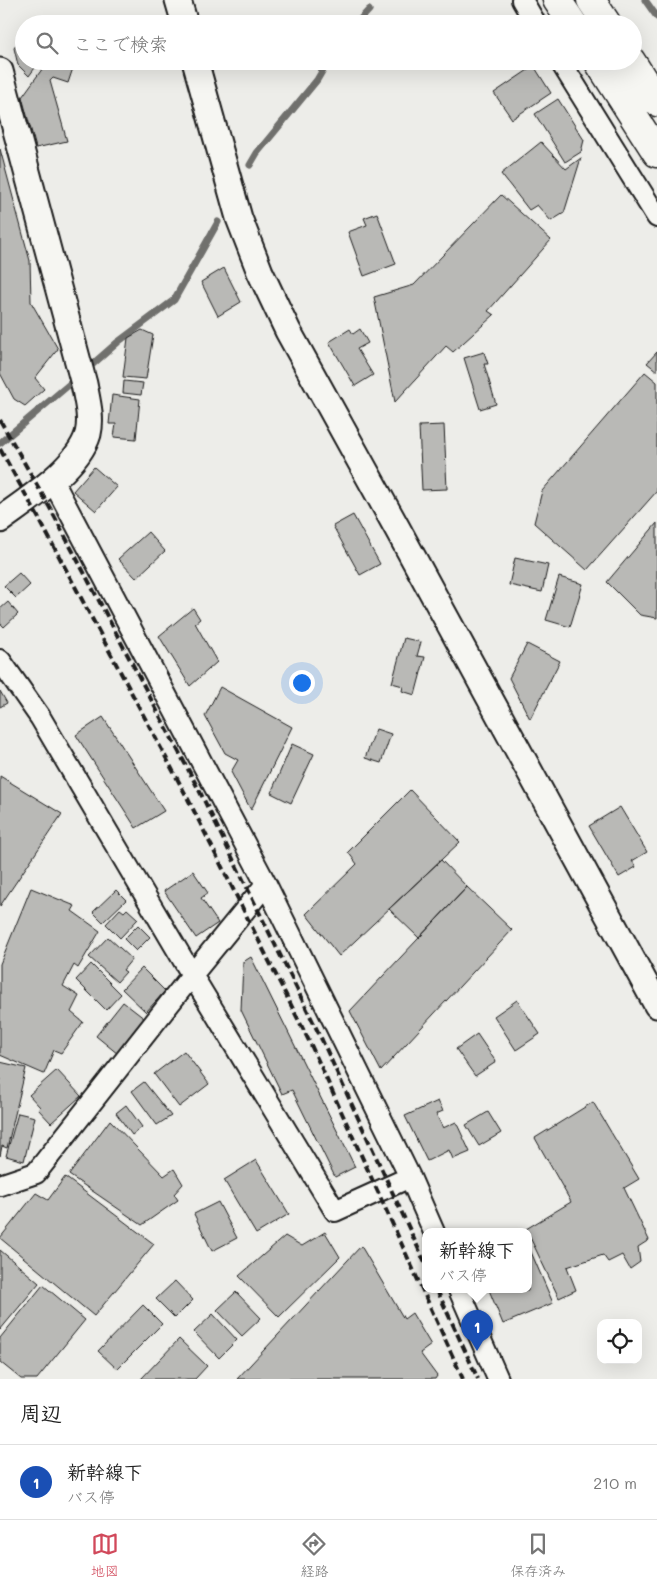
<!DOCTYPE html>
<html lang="ja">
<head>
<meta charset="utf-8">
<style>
  :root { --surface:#fff; --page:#f6f6f6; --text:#222; --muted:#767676; --line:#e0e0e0; --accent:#d1495b }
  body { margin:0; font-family:Mali,"Klee One",sans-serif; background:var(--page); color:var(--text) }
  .controls { position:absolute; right:15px; bottom:15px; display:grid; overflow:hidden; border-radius:10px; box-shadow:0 5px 20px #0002 }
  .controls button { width:45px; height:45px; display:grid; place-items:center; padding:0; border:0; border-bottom:1px solid var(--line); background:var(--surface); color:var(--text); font:25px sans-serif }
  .you { position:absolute; left:301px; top:682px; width:18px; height:18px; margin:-12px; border:4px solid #fff; border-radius:50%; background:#1a73e8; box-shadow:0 0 0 8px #1a73e833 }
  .badge { display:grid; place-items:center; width:32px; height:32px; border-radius:50%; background:var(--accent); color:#fff; font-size:16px; font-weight:700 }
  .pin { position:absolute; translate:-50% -41px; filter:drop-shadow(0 1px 2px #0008) }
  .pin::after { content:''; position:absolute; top:26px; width:18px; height:15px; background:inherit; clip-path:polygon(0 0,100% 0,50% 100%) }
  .popup { position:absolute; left:422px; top:1228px; width:110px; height:65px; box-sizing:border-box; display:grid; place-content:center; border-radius:10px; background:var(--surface); filter:drop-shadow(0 1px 4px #0005); font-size:16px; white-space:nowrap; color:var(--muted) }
  .popup b { font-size:19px; color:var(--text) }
  .popup::after { content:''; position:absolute; left:50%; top:100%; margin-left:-10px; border:10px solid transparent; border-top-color:var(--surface) }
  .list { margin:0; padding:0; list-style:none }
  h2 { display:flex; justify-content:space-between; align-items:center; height:65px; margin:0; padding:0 20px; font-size:21px }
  h2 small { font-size:16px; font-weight:400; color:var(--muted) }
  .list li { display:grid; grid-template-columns:32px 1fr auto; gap:15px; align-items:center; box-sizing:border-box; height:75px; padding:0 20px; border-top:1px solid var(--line) }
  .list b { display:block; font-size:19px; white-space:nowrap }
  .list p { margin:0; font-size:16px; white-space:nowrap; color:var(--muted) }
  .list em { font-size:16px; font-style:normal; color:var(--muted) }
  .icon { flex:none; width:28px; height:28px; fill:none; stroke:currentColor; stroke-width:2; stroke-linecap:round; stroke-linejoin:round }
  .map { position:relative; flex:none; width:657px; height:1379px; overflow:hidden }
  .search { position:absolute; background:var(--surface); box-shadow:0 5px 20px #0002; left:15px; right:15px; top:15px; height:55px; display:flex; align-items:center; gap:12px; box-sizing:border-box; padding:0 18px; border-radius:28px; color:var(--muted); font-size:19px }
  .sheet { height:140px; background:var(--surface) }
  nav { display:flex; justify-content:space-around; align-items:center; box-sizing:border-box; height:70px; border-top:1px solid var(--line); background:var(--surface); font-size:14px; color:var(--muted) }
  nav a { display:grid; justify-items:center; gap:2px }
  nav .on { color:var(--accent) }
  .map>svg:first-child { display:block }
</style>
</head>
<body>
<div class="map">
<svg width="657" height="1379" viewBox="0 0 657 1379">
  <rect width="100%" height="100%" fill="#edede9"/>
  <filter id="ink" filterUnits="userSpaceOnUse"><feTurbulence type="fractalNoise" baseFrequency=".02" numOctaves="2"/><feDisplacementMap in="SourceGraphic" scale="10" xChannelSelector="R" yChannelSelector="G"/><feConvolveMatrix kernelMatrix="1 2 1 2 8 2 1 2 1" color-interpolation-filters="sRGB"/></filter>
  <g filter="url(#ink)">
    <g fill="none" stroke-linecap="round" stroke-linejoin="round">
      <path stroke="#6f6f6d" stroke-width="7" d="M645,0L657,17
        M356,24L369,10
        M250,165L257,153L317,80L328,61
        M86,370L118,342L174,300L218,222
        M0,443L78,377"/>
    </g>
    <path fill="#b9b9b6" stroke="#1c1c1c" d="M24,35V61H40L29,76L18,65L14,48Z
      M48,61H58L73,68L68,83L53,78L50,81L67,141L36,148L22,97Z
      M534,66L551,93L512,119L494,93Z
      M558,99L584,140L581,152L565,162L535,114Z
      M541,142L566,169L581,158L564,213L551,221L537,205L529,210L501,174Z
      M0,149L30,261L31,302L58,349L35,378L44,389L25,406L14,399L0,373Z
      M501,195L551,240L488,311L494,315L453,352L446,346L395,402L374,297L414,285Z
      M377,213L396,264L364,276L348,232L367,225L364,218Z
      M224,268L241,302L218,316L201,282Z
      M350,329L353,334L360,329L368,343L357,349L373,375L355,386L329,342Z
      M142,330L153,335L146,379L123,377L128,338Z
      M484,352L488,364H484L496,404L480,409L464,358Z
      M657,352V371L647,363Z
      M645,372L657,382V491L587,570L534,523L542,491Z
      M124,381L143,383L141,395L123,393Z
      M112,395L140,399L136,439L114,437L116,424H109Z
      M444,425L447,489L422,490L419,426Z
      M94,467L117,487L96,511L73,491Z
      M353,515L380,564L360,575L333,526Z
      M657,523V618L640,615L607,582Z
      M148,532L165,551L136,578L118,559Z
      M515,558L548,565L542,592L509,585Z
      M19,573L30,585L16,598L4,586Z
      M559,577L583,584L570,627L546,620Z
      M8,602L18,614L4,627L0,623V609Z
      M193,608L200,619L195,623L217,662L190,686L159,636Z
      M404,638L421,642L417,656L425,657L415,695L402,691L403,686L392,683Z
      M527,644L560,661L530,719L509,678Z
      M220,687L292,727L251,810L231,772L238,760L225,753L205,716Z
      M0,691L7,703L0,707Z
      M103,717L164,811L136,828L76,735Z
      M376,729L391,734L381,763L365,758Z
      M292,744L314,754L291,803L271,793Z
      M0,776L62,814L0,906Z
      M410,790L460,842L339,956L306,914L357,864L348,852Z
      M620,807L647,852L632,861L636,867L619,877L589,826Z
      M441,860L467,887L419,938L389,909Z
      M193,871L208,893L201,898L218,923L196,938L164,891Z
      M467,887L512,930L381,1071L350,1011Z
      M31,888L75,906L72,911L100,931L78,968L74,965L63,986L79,996L71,1012L83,1022L61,1053L54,1050L44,1074L0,1055V964Z
      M116,890L126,900L103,922L93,912Z
      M120,909L124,912L127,909L138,919L120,938L106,924Z
      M138,925L150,937L136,951L124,939Z
      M108,937L132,959L123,970L126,972L117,982L89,957Z
      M251,957L355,1167L335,1177L292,1090L282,1094L241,1010L243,962Z
      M91,964L121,994L106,1010L76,980Z
      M142,968L165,991L146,1012L122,989Z
      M517,1000L540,1034L516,1050L494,1016Z
      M123,1002L145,1019L118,1054L96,1036Z
      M477,1034L496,1062L475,1076L456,1049Z
      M184,1051L209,1084L179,1107L154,1074Z
      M0,1062L26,1068L7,1148L2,1146L0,1156Z
      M57,1070L81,1096L51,1123L38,1109L40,1107L29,1095Z
      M144,1082L171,1116L157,1125L132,1091Z
      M438,1101L443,1111L436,1114L443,1128L456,1122L470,1152L453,1159L449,1150L427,1161L405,1116Z
      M593,1102L639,1179L624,1188L649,1240L638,1247L640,1262L630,1269L622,1255L608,1262L603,1255L567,1267L576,1290L559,1298L526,1229L571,1202L535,1138Z
      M126,1105L142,1127L132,1135L116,1113Z
      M488,1112L501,1133L479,1146L466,1125Z
      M18,1113L35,1117L24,1161L6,1156Z
      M110,1120L164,1176L174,1169L183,1184L174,1194L178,1200L142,1225L69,1175Z
      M256,1160L289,1214L256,1234L224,1180Z
      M65,1177L154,1244L94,1316L0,1238L36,1193L48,1200Z
      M218,1202L237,1238L212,1251L194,1214Z
      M325,1232L340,1257L279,1317L239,1276L285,1236L302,1246Z
      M528,1245L553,1303L503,1324L489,1290H528Z
      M361,1246L404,1319L412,1313L431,1345L420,1353L437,1376L435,1379H237Z
      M0,1250L39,1283L0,1330Z
      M175,1281L193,1300L175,1318L156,1299Z
      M43,1285L85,1320L37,1379H21L0,1362V1338Z
      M236,1292L261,1318L242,1336L217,1310Z
      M143,1305L162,1324L117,1369L98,1351Z
      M213,1314L237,1340L219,1358L194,1332Z
      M179,1339L207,1366L195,1379H141Z"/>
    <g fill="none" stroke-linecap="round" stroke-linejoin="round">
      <defs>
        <path id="minor" d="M522,0L536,24
          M560,61L657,217
          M53,481L266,884L410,1177L434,1232
          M0,660L40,717L192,975L335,1211L410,1177
          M0,1185L36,1173L192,975L266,884
          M459,1290L498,1379"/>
        <path id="tertiary" d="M178,0L185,24
          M195,61L239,218L260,272L288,331L397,528L657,1005
          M0,71L84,384C87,400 92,418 88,434C78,468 27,500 0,520"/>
        <path id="trunk" d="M557,0L573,24
          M591,0L607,24
          M598,61L657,153
          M631,61L657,102"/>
      </defs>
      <use href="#minor" stroke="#1c1c1c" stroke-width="24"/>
      <use href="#tertiary" stroke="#1c1c1c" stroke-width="29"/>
      <use href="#trunk" stroke="#1c1c1c" stroke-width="31"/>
      <use href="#minor" stroke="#f6f6f2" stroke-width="20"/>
      <use href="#tertiary" stroke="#f6f6f2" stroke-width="25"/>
      <use href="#trunk" stroke="#f6f6f2" stroke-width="28"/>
      <path stroke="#1c1c1c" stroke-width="4" stroke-dasharray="8 4" stroke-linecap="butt" d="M0,420L50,508L200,792L322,1040L426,1265
        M0,449L37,515L188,799L311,1045L463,1379
        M437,1290L478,1379"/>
    </g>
  </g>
</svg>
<div class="controls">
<button><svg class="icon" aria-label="locate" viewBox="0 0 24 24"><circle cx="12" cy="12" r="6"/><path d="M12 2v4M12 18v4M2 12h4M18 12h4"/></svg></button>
</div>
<div class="you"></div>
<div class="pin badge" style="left:477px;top:1351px;background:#1a4fb4">1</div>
<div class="popup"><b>新幹線下</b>バス停</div>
<div class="search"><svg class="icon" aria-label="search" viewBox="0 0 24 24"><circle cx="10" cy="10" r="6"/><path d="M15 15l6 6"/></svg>ここで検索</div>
</div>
<section class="sheet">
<h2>周辺<small></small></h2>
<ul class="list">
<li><span class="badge" style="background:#1a4fb4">1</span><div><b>新幹線下</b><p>バス停</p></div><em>210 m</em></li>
</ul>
</section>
<nav>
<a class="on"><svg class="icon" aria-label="map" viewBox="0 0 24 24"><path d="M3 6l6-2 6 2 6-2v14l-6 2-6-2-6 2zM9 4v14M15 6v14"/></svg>地図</a>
<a><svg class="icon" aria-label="directions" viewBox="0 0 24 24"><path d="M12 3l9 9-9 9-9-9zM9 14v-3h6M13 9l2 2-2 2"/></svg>経路</a>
<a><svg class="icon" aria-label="saved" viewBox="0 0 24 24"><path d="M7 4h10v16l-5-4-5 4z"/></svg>保存済み</a>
</nav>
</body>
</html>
